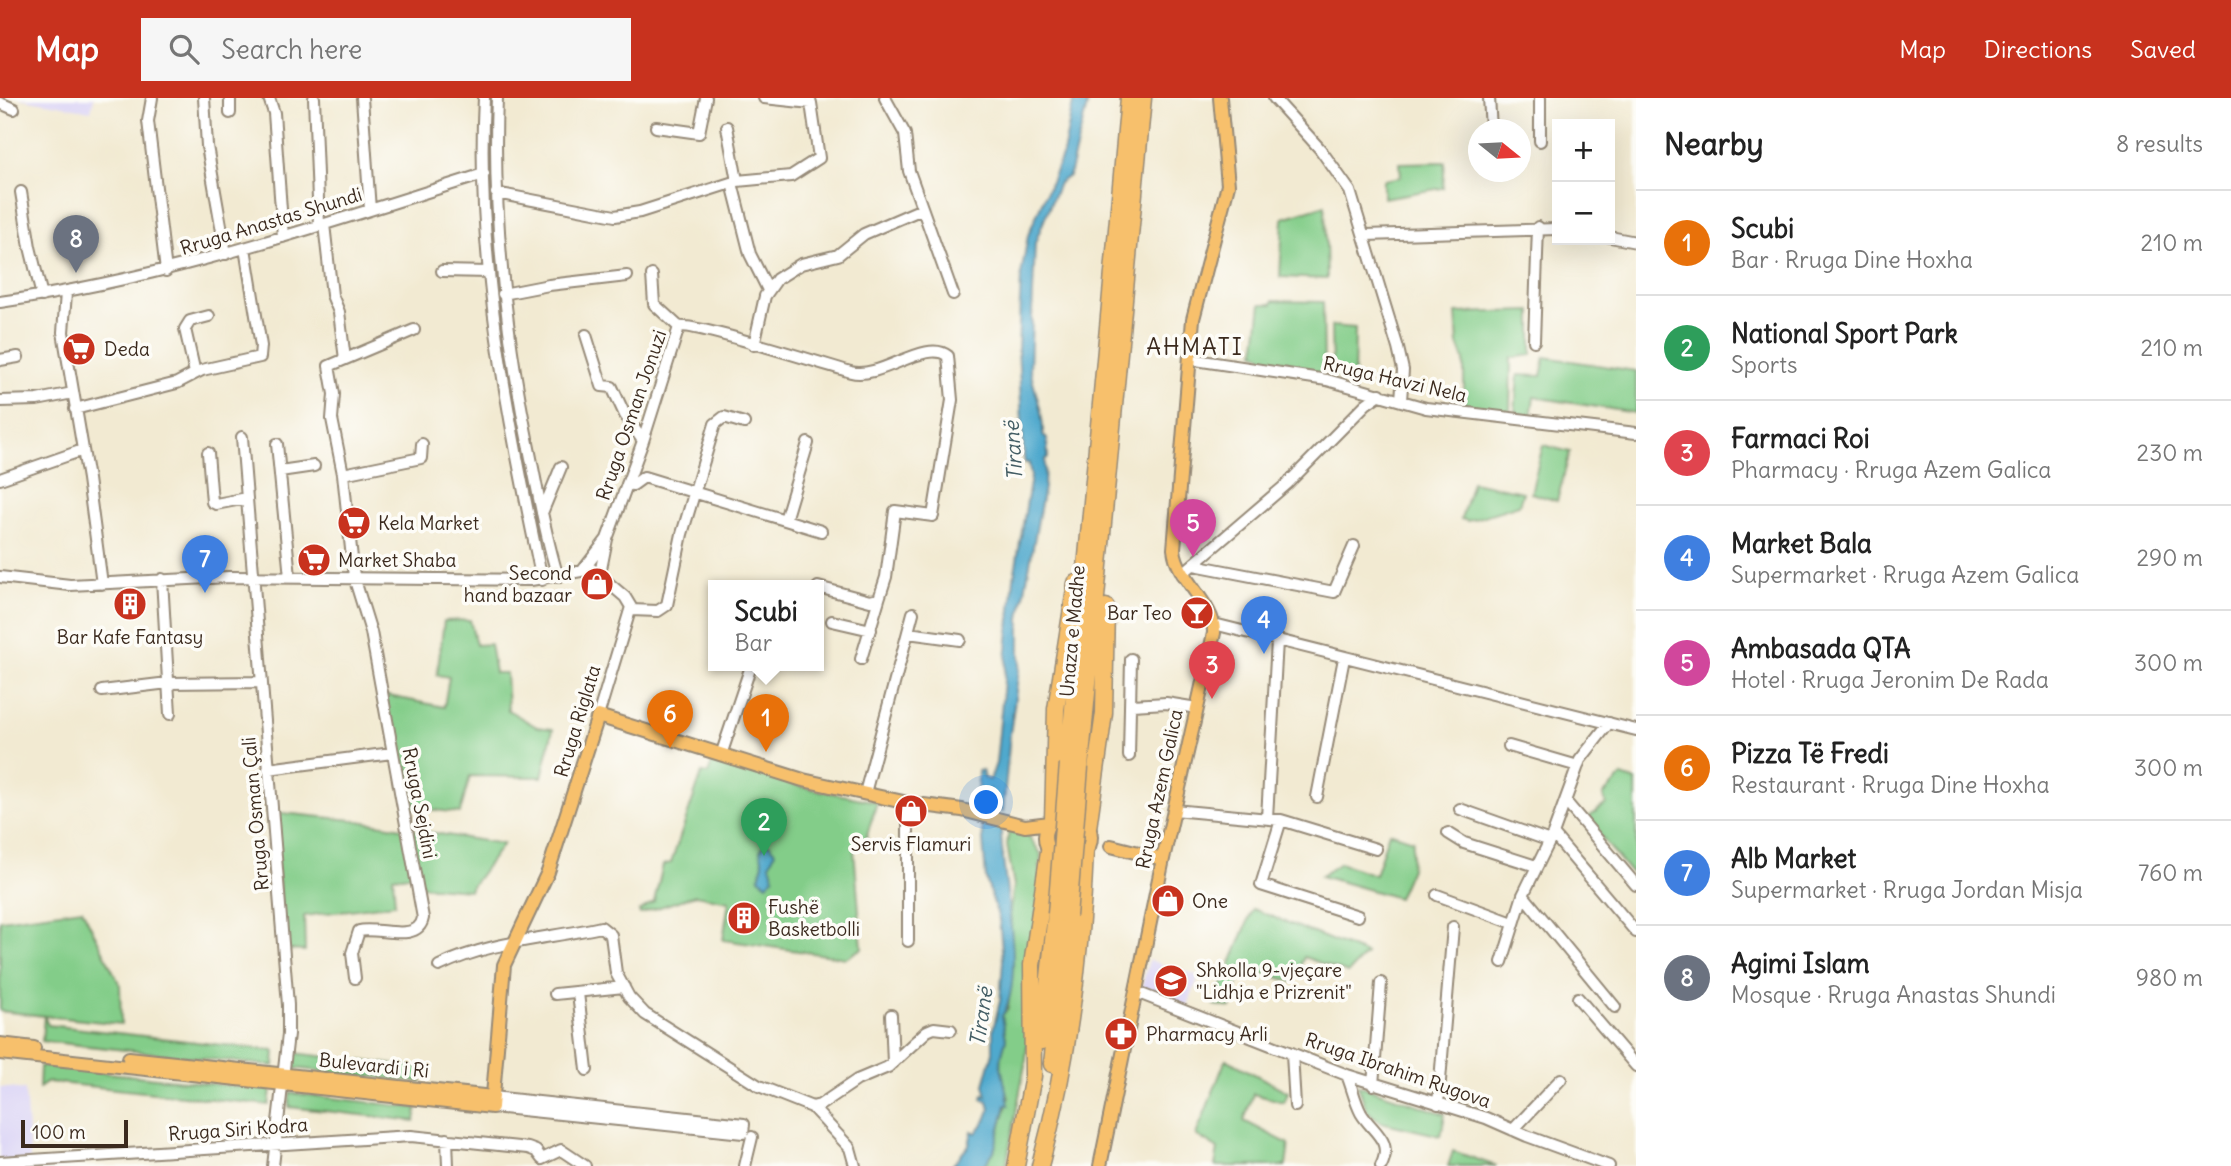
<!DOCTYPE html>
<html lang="en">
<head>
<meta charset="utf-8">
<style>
  :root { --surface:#fff; --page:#f6f6f6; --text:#222; --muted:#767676; --line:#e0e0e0; --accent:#c8321e }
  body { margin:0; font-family:Delius,sans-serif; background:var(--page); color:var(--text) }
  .controls { position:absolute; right:21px; top:21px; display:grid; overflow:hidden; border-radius:0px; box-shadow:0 7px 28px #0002 }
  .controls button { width:63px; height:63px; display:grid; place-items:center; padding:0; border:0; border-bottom:2px solid var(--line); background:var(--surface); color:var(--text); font:35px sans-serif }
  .compass { position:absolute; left:1468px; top:21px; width:63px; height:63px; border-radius:50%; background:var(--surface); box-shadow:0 7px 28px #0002; rotate:108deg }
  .scale { position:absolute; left:21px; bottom:18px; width:107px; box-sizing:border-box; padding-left:7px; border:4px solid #3b2a1e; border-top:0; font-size:19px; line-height:24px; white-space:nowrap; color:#3b2a1e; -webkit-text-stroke:5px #fdfcf7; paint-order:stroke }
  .you { position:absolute; left:987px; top:705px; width:24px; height:24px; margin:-18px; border:5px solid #fff; border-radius:50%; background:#1a73e8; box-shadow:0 0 0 10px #1a73e833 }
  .badge { display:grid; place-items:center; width:46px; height:46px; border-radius:50%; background:var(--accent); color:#fff; font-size:23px; font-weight:700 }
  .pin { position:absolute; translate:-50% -58px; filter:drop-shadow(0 2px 4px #0008) }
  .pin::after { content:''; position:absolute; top:37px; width:24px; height:21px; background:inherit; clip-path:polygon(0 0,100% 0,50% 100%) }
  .popup { position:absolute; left:708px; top:482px; width:116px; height:91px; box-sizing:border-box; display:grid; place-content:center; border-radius:0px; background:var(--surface); filter:drop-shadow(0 2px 5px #0005); font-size:23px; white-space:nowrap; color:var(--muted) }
  .popup b { font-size:26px; color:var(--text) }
  .popup::after { content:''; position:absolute; left:50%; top:100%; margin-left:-14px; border:14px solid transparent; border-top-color:var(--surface) }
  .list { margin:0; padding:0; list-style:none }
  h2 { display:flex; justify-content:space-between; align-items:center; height:91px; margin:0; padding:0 28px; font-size:30px }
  h2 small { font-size:23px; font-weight:400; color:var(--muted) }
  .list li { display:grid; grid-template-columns:46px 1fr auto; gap:21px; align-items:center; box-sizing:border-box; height:105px; padding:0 28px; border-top:2px solid var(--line) }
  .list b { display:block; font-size:26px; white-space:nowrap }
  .list p { margin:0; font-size:23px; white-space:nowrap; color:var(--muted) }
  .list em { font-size:23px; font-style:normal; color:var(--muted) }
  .icon { flex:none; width:38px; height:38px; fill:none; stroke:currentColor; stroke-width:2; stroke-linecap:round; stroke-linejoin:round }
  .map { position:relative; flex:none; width:1636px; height:1068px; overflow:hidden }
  header { display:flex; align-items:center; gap:42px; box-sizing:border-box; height:98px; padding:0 35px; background:var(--accent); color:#fff }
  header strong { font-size:33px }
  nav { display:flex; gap:38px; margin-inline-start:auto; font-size:24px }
  .search { width:490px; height:63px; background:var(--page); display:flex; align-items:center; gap:18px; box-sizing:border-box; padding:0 24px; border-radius:0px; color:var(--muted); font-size:26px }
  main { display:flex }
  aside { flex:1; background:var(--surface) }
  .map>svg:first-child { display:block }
</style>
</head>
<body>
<header>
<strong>Map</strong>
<div class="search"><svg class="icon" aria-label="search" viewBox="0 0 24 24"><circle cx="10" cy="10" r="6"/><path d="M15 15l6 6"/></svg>Search here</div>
<nav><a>Map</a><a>Directions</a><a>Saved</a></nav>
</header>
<main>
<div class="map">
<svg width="1636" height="1068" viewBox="0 0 1636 1068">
  <rect width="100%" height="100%" fill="#fdfcf7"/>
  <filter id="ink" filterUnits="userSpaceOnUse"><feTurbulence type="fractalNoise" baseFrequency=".0143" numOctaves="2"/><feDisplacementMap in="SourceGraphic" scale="14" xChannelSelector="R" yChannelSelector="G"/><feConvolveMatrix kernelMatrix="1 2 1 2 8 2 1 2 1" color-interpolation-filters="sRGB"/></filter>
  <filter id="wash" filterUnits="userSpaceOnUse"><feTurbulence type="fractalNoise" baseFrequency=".00686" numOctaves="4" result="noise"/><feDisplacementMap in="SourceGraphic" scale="28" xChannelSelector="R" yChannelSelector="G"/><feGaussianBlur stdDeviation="1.57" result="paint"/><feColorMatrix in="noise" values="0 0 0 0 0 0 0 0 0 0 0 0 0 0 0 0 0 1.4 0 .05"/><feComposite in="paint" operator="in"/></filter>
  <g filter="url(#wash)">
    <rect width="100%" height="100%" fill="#f2ead2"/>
    <path fill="#dcd5f6" d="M18,0H94L91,13Z
      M1149,862L1199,878L1187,910L1141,892Z
      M0,989L25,992L30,1062L0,1064Z"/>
    <path fill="#83cd89" stroke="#5f7c54" stroke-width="2" d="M1445,64L1443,90L1383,100V82L1401,79L1400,65Z
      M1325,107L1327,181L1280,179L1283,120Z
      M1273,203L1323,204L1324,276L1263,267L1262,257L1255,255L1261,206H1272Z
      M1532,213V257L1511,260L1510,313L1464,309V262L1458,246L1456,215Z
      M1331,228L1355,230L1354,284L1332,276Z
      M1545,259L1636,273V315L1534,299L1531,318L1515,314L1518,277L1541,278Z
      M1543,347L1570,354L1557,403L1531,395Z
      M1472,384L1523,394L1519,407L1468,423L1461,421Z
      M470,522L476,547L490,546L495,575H506L508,612L537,629L553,631L542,679L470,678L460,715L407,709L384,597L444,609L449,579L437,577L444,523Z
      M713,662L802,689L877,704L863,750L854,751L862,850L846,860L723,842L729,803L695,797L640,816L639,813L654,804L663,767L671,765L702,675L708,676Z
      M1622,678L1636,683V771L1631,775L1586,721L1606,706L1603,697Z
      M272,714L352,722L503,746L469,792L421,788L419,776L393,779L395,806L304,818L305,853L285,852Z
      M1009,730L1028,737L1041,756L1026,961L1006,1068H984L994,1053L1009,999L1004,992L1000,963L1006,941L1002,918L1008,910L1013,866L1010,811L1014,788L1007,747Z
      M1389,734L1413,742L1411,770L1398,800L1321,778L1340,765L1375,777Z
      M82,811L120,887L121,926L44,918L48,927L275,953L274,968L42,943L44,918L0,913V822Z
      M1253,811L1366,856L1348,875L1304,859L1294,884L1242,869L1231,910L1214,907Z
      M294,955L423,970L421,984L293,970Z
      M1226,961L1288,994L1284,1004L1253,996L1244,1023L1289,1046L1286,1068H1215L1218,1051L1196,1037Z
      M40,968L271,992L269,1007L48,984L39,990Z
      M1358,987L1445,1016L1441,1038L1381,1024L1367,1013Z
      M290,995L417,1010L415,1023L289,1009Z
      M1453,1053L1496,1068H1448Z"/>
    <path fill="#4fa9cd" stroke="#456a76" stroke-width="2" d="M1074,0H1089L1069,78L1059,85L1035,145L1030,270C1034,294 1044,313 1043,337L1047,341L1048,360L1045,361L1044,389L1020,520V565L1010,636L1003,714L987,709L990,690L984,709L977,707L978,673L982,672L984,680L990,682L996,665L1014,480L1031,379L1029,365H1025L1024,361L1018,251L1021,177L1028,137L1063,56Z
      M978,722L1001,728C1000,778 1028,877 1002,918L1006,941L1000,963L1009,1007H1006L994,1053L984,1068H952L969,1047L972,1033L976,1035L986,1022L990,1012L988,1003L982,1001L983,997L987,998L984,987L993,954V931L1000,903L1003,862L999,821L986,781L982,729Z
      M769,746L775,754L770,766L774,779L767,786L759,780L763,765L760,753L764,747Z"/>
  </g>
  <g filter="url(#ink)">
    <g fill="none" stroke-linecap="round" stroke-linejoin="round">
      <defs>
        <path id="minor" d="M152,0L148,23L166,173
          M204,0L207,48L226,156
          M230,0V15
          M269,0L274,15L283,139
          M314,0L319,127
          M362,0L370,112
          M484,0C475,163 509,323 542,482
          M497,0C492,122 506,240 531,360C539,400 546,440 558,479
          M885,0L905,36L909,73L953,196
          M1274,0L1320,51L1350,93L1398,250L1403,272L1401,303
          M1489,0L1491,30
          M1540,0V43
          M0,5L14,11
          M656,29L699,35L706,0
          M727,29L737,83
          M732,85L750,156L768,192
          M21,94L30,149L42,198
          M496,95L615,118L640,114L737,83L791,78L819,60L811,5L764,0
          M324,126L332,197L339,214L345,261
          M1366,137L1557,131
          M1610,139L1636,144
          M442,173L489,174
          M652,177L654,206L679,229
          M66,195L63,234L88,381L102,486
          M503,196L549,187L627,178
          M0,204C166,181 324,126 484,76
          M679,229C691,224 827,267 851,274C881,282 926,240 948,258L952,302L933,418L895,413L886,479L879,501L870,503L818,489
          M586,237L602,288L612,289L625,317L643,343
          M1534,243L1538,129
          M754,247L765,198L777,181L801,166L838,157L864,136L922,111
          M1189,261L1327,282L1426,310L1636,335
          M0,262L18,259
          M195,275L185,231L190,223L209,218
          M0,303L37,302L73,295
          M75,311L177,285L202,272L260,259L261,248L245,150
          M242,339L288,907V936L273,1068
          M277,346L290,479
          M208,355L212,404L216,406L247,400
          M280,373L314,368
          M343,376L421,360L422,346
          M0,381L83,352
          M627,386L633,387L644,379L821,433
          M542,415L561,369
          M785,422L808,345
          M1194,467L1334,494L1354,448
          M583,472L607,441
          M600,476L607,441L643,343L679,229
          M1182,476L1287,386L1366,306L1380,296
          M0,479L70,487L229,479L531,482L592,471L625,499L631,509L598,618
          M162,481L170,616
          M631,512L658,513L667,507L682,436L715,326L724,319L744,325
          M832,523L871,532
          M1214,526L1636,632
          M908,535L960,542
          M861,561L879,501
          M102,593L168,585L262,584
          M1132,607L1166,605L1197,610
          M1509,648L1578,668
          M721,657L751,568
          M1129,658L1131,561
          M268,671L392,655
          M865,695L913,515
          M1317,699L1344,560
          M1566,704L1636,787
          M908,705V843
          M1460,711L1550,743
          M1174,712L1281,722L1376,751
          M1267,720L1277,543
          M1281,722L1261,787L1358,818
          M1448,735L1464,745L1536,768
          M1553,736L1636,834
          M1437,797L1513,825
          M1523,797L1615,909
          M1502,864L1523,797L1553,736L1580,662L1609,625
          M439,868C490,843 546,841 601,829L611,837L616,875L629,899L645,916L759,988L812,1009L820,1007L857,982L888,969L927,933L934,930L951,932
          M355,880L352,855L359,833C377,828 418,846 423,820L371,534L354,479L343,376L332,321L334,296L329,268L414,232
          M1136,894L1347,977L1486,1020L1527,1038L1609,1068
          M578,895L587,972
          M555,896L624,889
          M1578,900L1636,968
          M891,917L893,965
          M1292,955L1295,1008
          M1347,977C1352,989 1355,1004 1361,1015C1372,1034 1394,1042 1381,1068
          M1373,987L1381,885
          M1438,1006L1453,829
          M492,1009L743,1035L744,1026L493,999
          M812,1009L850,1050L855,1068
          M1513,1032L1561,981
          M447,1041L448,1068
          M0,1064L411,1038L528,1050L536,1053L542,1061L561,1052L585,1068
          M745,1068L752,1039"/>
        <path id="major" d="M1045 739a23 23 0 1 1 46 0a23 23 0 1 1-46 0Z
          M1111,748L1163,761
          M0,946L34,950
          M0,955L492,1009L504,867L548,774L598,618L803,682L908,705L962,712L1025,728L1050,725
          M129,960L493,999
          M1100,1068L1163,761L1214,535C1215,506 1177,482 1174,451L1193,221L1228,87L1220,0"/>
        <path id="highway" d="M1068,666L1129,0
          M1080,669L1143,0
          M1053,722L1056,611L1076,485
          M1088,730L1104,615L1106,509
          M1042,943L1056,816
          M1052,966L1068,818
          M1016,1068L1033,978L1032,867L1049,753
          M1040,1068C1068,965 1081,859 1085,754"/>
      </defs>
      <use href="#minor" stroke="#968a78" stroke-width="14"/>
      <use href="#major" stroke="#968a78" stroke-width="16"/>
      <use href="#highway" stroke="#968a78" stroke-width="19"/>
      <use href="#minor" stroke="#fff" stroke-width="10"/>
      <use href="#major" stroke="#f7c06c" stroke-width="12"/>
      <use href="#highway" stroke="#f7c06c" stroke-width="16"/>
      <defs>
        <path id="highway-bridge" d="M1056,816L1068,666
          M1068,818L1080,669"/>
      </defs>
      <use href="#highway-bridge" stroke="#968a78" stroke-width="19" stroke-linecap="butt"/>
      <use href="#highway-bridge" stroke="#f7c06c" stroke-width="16"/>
    </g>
  </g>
  <defs>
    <symbol id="supermarket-disc" viewBox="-11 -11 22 22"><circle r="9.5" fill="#c8321e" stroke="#fdfcf7"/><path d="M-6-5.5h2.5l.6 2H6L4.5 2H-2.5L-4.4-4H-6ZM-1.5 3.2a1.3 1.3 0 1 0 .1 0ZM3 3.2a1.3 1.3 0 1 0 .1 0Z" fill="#fff"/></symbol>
    <symbol id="shop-disc" viewBox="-11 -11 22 22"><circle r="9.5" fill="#c8321e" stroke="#fdfcf7"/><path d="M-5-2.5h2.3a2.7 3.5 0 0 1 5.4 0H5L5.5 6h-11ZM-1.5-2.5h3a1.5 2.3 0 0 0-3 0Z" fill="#fff"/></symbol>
    <symbol id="building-disc" viewBox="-11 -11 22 22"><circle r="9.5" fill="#c8321e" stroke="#fdfcf7"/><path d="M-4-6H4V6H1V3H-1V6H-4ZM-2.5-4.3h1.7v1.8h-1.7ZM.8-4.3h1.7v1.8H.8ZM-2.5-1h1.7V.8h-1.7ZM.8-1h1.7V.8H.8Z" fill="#fff"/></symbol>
    <symbol id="bar-disc" viewBox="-11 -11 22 22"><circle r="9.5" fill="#c8321e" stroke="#fdfcf7"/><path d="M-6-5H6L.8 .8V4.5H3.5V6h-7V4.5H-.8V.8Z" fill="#fff"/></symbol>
    <symbol id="school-disc" viewBox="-11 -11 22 22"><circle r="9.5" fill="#c8321e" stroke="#fdfcf7"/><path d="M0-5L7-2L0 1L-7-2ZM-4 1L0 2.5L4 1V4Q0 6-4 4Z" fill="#fff"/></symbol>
    <symbol id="pharmacy-disc" viewBox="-11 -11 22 22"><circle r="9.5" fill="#c8321e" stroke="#fdfcf7"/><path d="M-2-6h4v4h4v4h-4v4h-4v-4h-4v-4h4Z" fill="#fff"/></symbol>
  </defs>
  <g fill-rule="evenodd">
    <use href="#supermarket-disc" x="60" y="232" width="38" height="38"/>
    <use href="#supermarket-disc" x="335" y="406" width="38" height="38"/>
    <use href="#supermarket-disc" x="295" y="443" width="38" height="38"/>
    <use href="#shop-disc" x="578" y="467" width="38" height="38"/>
    <use href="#building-disc" x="111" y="487" width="38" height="38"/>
    <use href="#bar-disc" x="1178" y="496" width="38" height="38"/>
    <use href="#shop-disc" x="892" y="694" width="38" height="38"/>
    <use href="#shop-disc" x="1149" y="784" width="38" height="38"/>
    <use href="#building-disc" x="725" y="801" width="38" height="38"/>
    <use href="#school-disc" x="1152" y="864" width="38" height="38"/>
    <use href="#pharmacy-disc" x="1102" y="917" width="38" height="38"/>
  </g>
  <g text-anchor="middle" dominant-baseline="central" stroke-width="7" stroke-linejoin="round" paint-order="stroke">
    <g font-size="19" fill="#3b2a1e" stroke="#fdfcf7">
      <text transform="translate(271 123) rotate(-17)">Rruga Anastas Shundi</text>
      <text transform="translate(1395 281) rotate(13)">Rruga Havzi Nela</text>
      <text transform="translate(631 317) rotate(-71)">Rruga Osman Jonuzi</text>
      <text transform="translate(1072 533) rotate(-85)">Unaza e Madhe</text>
      <text transform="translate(577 623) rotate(-73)">Rruga Riglata</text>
      <text transform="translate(1159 691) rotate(-78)">Rruga Azem Galica</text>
      <text transform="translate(420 705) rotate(79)">Rruga Sejdini</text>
      <text transform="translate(255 716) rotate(-95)">Rruga Osman Çali</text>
      <text transform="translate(374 967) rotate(6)">Bulevardi i Ri</text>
      <text transform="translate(1398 972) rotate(19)">Rruga Ibrahim Rugova</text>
      <text transform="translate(238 1031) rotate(-4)">Rruga Siri Kodra</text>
    </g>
    <g font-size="19" fill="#3b2a1e" stroke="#fdfcf7" text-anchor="start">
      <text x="104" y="251">Deda</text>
      <text x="378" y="425">Kela Market</text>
      <text x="338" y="462">Market Shaba</text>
      <text x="572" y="475" text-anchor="end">Second<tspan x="572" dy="22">hand bazaar</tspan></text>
      <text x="1172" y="515" text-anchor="end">Bar Teo</text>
      <text x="130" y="539" text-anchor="middle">Bar Kafe Fantasy</text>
      <text x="911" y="746" text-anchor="middle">Servis Flamuri</text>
      <text x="1192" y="803">One</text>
      <text x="768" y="809">Fushë<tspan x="768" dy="22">Basketbolli</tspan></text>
      <text x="1196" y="872">Shkolla 9-vjeçare<tspan x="1196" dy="22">"Lidhja e Prizrenit"</tspan></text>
      <text x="1146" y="936">Pharmacy Arli</text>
    </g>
    <g font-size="21" font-style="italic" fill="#435d64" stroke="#fdfcf7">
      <text transform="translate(1013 353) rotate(-94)">Tiranë</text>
      <text transform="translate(981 919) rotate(-82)">Tiranë</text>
    </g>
    <g font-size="23" letter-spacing="2" fill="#3b2a1e" stroke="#fdfcf7">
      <text x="1195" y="248">AHMATI</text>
    </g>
  </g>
</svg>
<div class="controls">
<button>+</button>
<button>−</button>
</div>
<svg class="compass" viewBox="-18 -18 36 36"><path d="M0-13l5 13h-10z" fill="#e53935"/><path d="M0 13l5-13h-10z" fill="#767676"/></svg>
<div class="scale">100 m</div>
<div class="you"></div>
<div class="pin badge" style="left:766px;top:654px;background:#e8710a">1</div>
<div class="popup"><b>Scubi</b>Bar</div>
<div class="pin badge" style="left:764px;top:758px;background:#2e9e5b">2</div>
<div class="pin badge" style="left:1212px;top:601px;background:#e0444e">3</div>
<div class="pin badge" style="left:1264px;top:556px;background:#3f7fe0">4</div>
<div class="pin badge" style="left:1193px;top:459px;background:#d1479c">5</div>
<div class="pin badge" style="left:670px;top:650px;background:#e8710a">6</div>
<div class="pin badge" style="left:205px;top:495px;background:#3f7fe0">7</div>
<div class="pin badge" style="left:76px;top:175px;background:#6b7280">8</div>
</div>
<aside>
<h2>Nearby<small>8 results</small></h2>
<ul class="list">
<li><span class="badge" style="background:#e8710a">1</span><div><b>Scubi</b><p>Bar · Rruga Dine Hoxha</p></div><em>210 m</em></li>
<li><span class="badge" style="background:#2e9e5b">2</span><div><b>National Sport Park</b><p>Sports</p></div><em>210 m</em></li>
<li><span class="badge" style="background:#e0444e">3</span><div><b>Farmaci Roi</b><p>Pharmacy · Rruga Azem Galica</p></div><em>230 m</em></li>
<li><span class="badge" style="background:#3f7fe0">4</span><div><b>Market Bala</b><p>Supermarket · Rruga Azem Galica</p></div><em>290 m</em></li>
<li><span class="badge" style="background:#d1479c">5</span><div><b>Ambasada QTA</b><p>Hotel · Rruga Jeronim De Rada</p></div><em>300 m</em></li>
<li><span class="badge" style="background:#e8710a">6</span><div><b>Pizza Të Fredi</b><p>Restaurant · Rruga Dine Hoxha</p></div><em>300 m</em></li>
<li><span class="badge" style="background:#3f7fe0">7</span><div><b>Alb Market</b><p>Supermarket · Rruga Jordan Misja</p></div><em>760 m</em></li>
<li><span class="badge" style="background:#6b7280">8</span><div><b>Agimi Islam</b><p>Mosque · Rruga Anastas Shundi</p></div><em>980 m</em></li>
</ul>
</aside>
</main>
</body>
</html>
